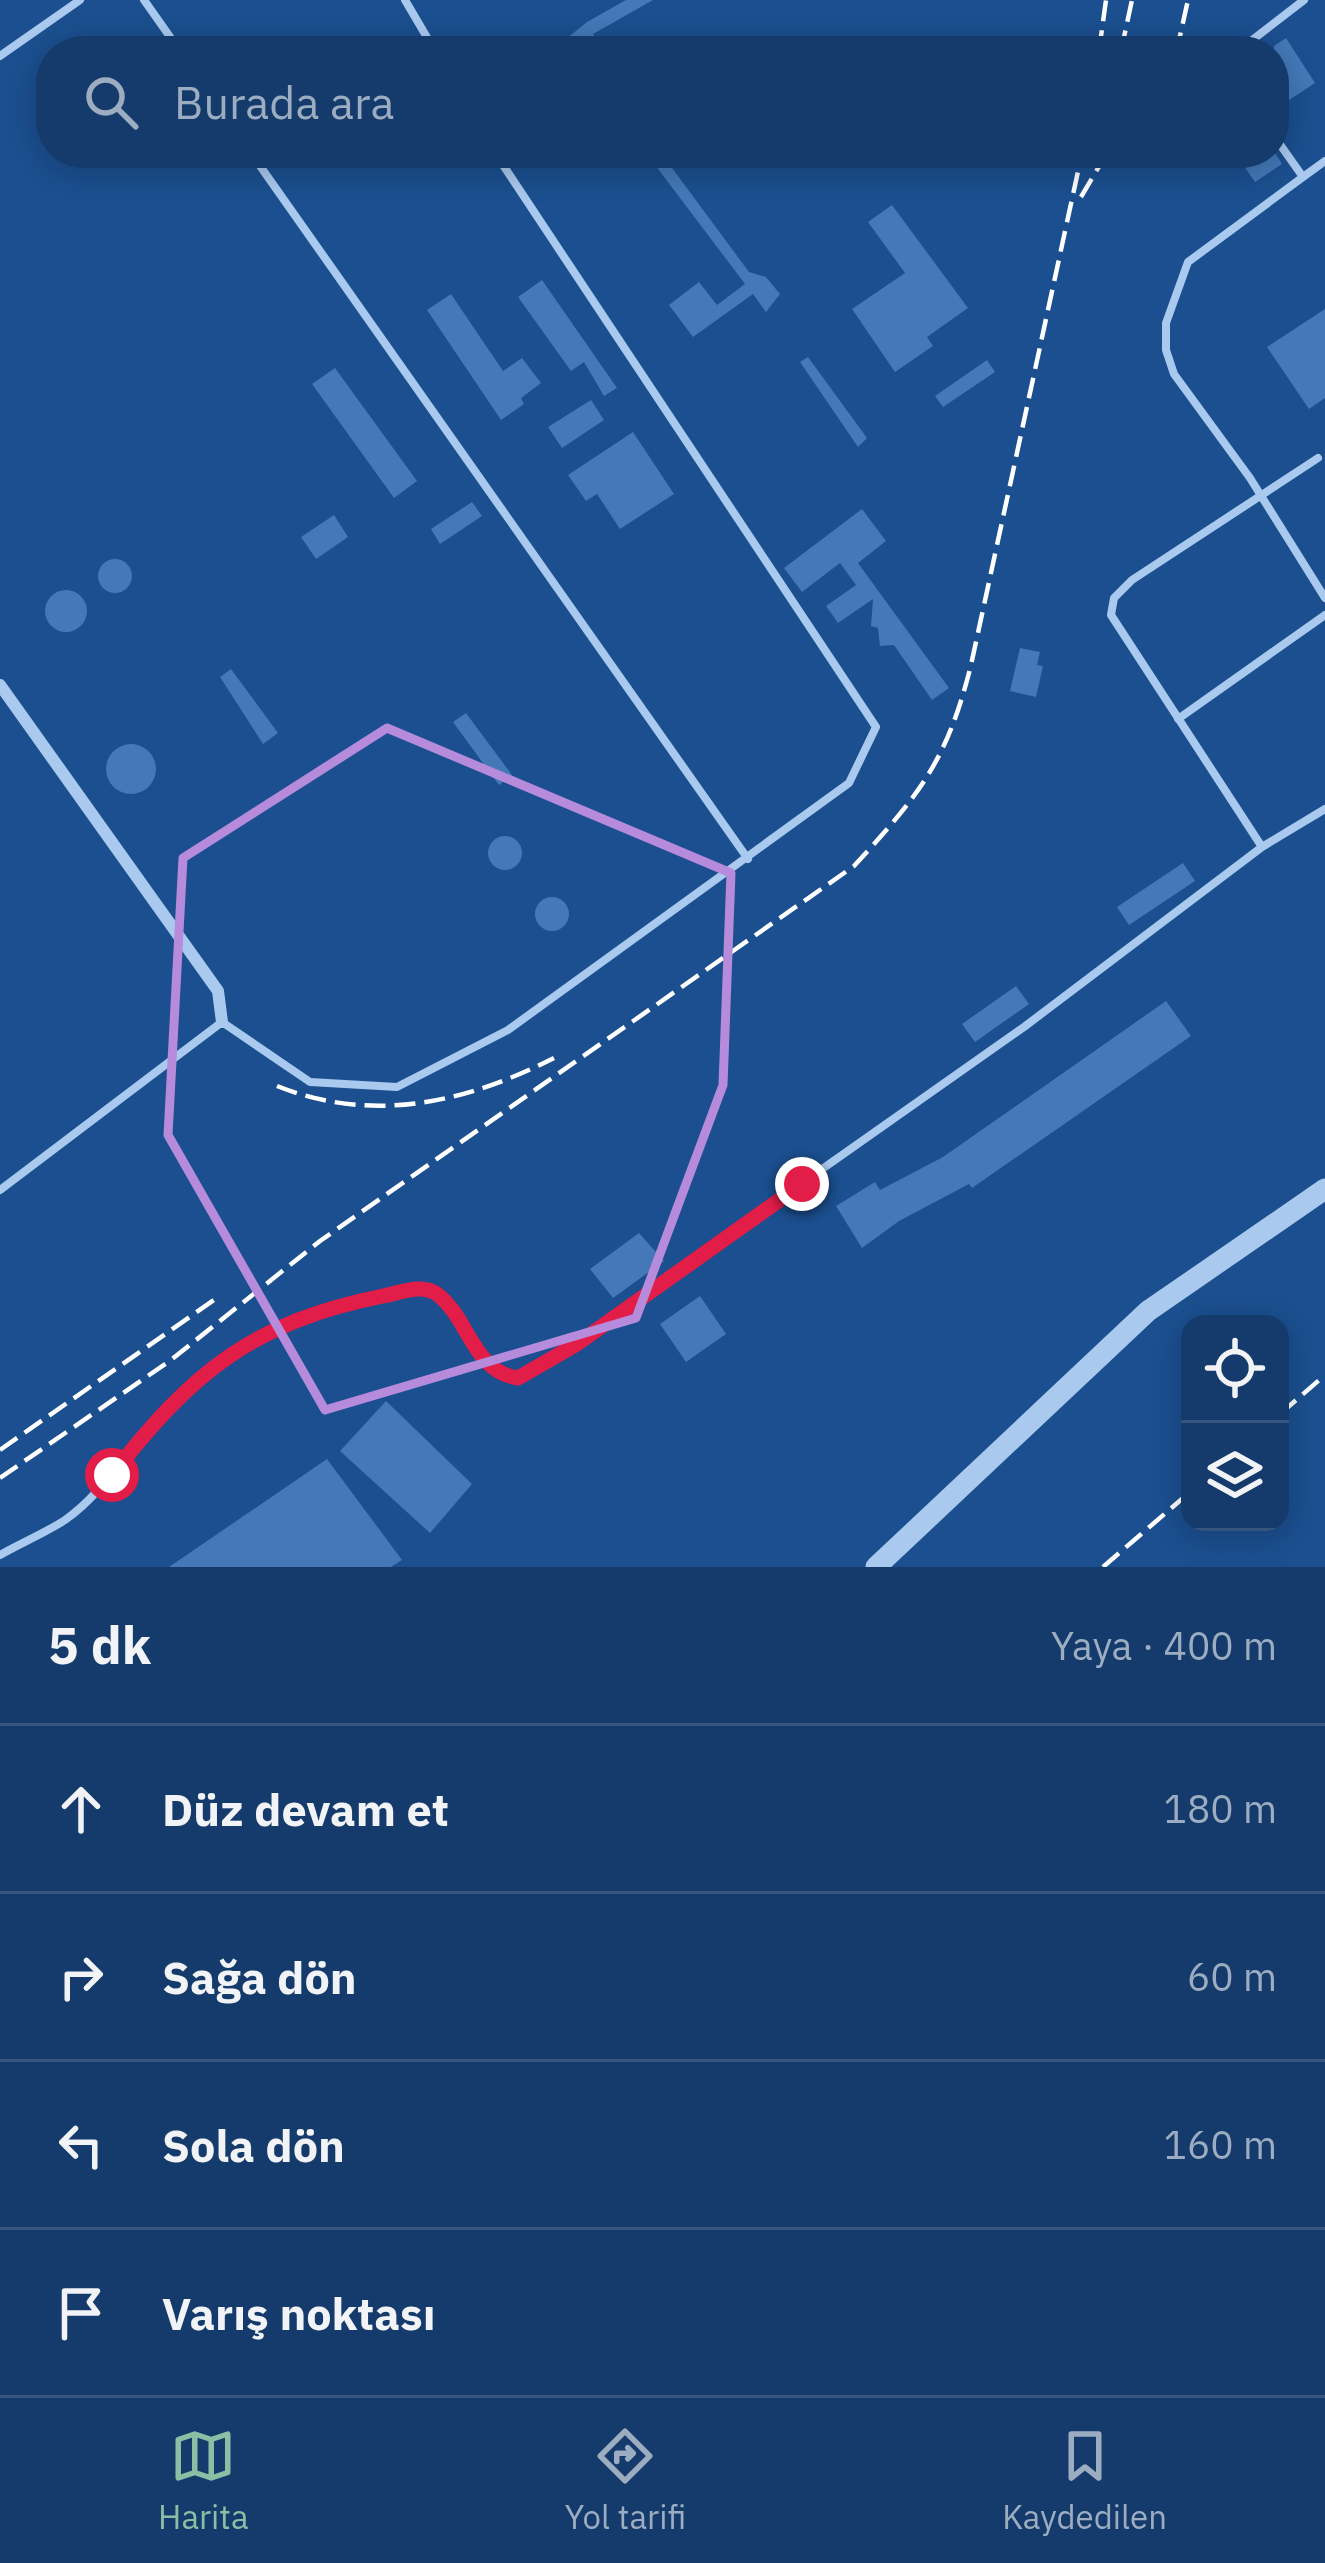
<!DOCTYPE html>
<html lang="tr">
<head>
<meta charset="utf-8">
<style>
  :root { --surface:#143b6b; --page:#1d4271; --text:#f1f3f6; --muted:#9dadc1; --line:#33557e; --accent:#8abfa5 }
  body { margin:0; font-family:"IBM Plex Sans",sans-serif; background:var(--page); color:var(--text) }
  .controls { position:absolute; right:36px; bottom:36px; display:grid; overflow:hidden; border-radius:24px; box-shadow:0 6px 30px #0003 }
  .controls button { width:108px; height:108px; display:grid; place-items:center; padding:0; border:0; border-bottom:3px solid var(--line); background:var(--surface); color:var(--text); font:60px sans-serif }
  .stop { position:absolute; width:36px; height:36px; margin:-27px; border:9px solid #e11d48; border-radius:50%; background:#fff }
  .stop.end { background:#e11d48; border-color:#fff; box-shadow:0 3px 12px #0008 }
  .list { margin:0; padding:0; list-style:none }
  h2 { display:flex; justify-content:space-between; align-items:center; height:156px; margin:0; padding:0 48px; font-size:51px }
  h2 small { font-size:39px; font-weight:400; color:var(--muted) }
  .list li { display:grid; grid-template-columns:78px 1fr auto; gap:36px; align-items:center; box-sizing:border-box; height:168px; padding:0 48px; border-top:3px solid var(--line) }
  .list b { display:block; font-size:45px; white-space:nowrap }
  .list em { font-size:39px; font-style:normal; color:var(--muted) }
  .icon { flex:none; width:66px; height:66px; fill:none; stroke:currentColor; stroke-width:2; stroke-linecap:round; stroke-linejoin:round }
  .map { position:relative; flex:none; width:1325px; height:1567px; overflow:hidden }
  .search { position:absolute; background:var(--surface); box-shadow:0 6px 30px #0003; left:36px; right:36px; top:36px; height:132px; display:flex; align-items:center; gap:30px; box-sizing:border-box; padding:0 42px; border-radius:48px; color:var(--muted); font-size:45px }
  .sheet { height:828px; background:var(--surface) }
  nav { display:flex; justify-content:space-around; align-items:center; box-sizing:border-box; height:168px; border-top:3px solid var(--line); background:var(--surface); font-size:33px; color:var(--muted) }
  nav a { display:grid; justify-items:center; gap:6px }
  nav .on { color:var(--accent) }
  .map>svg:first-child { display:block }
</style>
</head>
<body>
<div class="map">
<svg width="1325" height="1567" viewBox="0 0 1325 1567">
  <rect width="100%" height="100%" fill="#1b4f8f"/>
  <path fill="#4478b7" d="M626,0H653L593,34L602,45L594,51L565,49L561,43L587,22Z
    M1286,38L1315,83L1274,110V46Z
    M646,153H661L749,272L766,277L780,294L766,312L753,294L693,337L669,305L699,282L717,305L745,284Z
    M1235,153H1275L1282,164L1255,182Z
    M892,205L968,308L927,337L933,346L895,372L852,309L905,273L868,222Z
    M542,280L617,388L604,396L584,362L571,371L518,297Z
    M451,294L503,371L522,358L541,383L521,398L524,404L501,420L427,310Z
    M1325,309V398L1309,409L1267,347Z
    M808,357L867,438L858,447L800,362Z
    M987,360L995,372L943,407L935,396Z
    M335,368L417,481L394,498L312,384Z
    M591,400L604,420L562,448L548,427Z
    M633,432L674,494L620,529L597,494L586,501L568,475Z
    M472,502L482,516L440,544L431,529Z
    M862,509L886,541L858,563L949,688L932,700L894,645L880,646L878,628L871,626L873,599L838,623L826,606L856,585L840,563L802,592L784,568Z
    M334,515L348,537L316,559L301,537Z
    M98 576a17 17 0 1 1 34 0a17 17 0 1 1-34 0Z
    M45 611a21 21 0 1 1 42 0a21 21 0 1 1-42 0Z
    M1020,648L1040,652L1037,665L1043,666L1036,697L1010,691Z
    M231,669L278,733L263,744L220,677Z
    M466,713L512,775L499,785L453,722Z
    M106 769a25 25 0 1 1 50 0a25 25 0 1 1-50 0Z
    M488 853a17 17 0 1 1 34 0a17 17 0 1 1-34 0Z
    M1183,863L1195,881L1129,925L1117,907Z
    M535 914a17 17 0 1 1 34 0a17 17 0 1 1-34 0Z
    M1016,986L1029,1004L975,1042L962,1024Z
    M1166,1001L1191,1036L972,1188L969,1184L899,1221L862,1248L836,1206L875,1182L880,1190L943,1157Z
    M639,1233L664,1261L613,1298L590,1269Z
    M700,1296L726,1334L686,1362L660,1324Z
    M386,1401L472,1484L430,1533L340,1451Z
    M327,1459L402,1560L391,1567H169Z"/>
  <g fill="none" stroke-linecap="round" stroke-linejoin="round">
    <path stroke="#a9c9ee" stroke-width="8" d="M144,0L180,51
      M405,0L435,51
      M1238,51L1304,0
      M0,56L80,0
      M1274,136L1303,177L1325,161
      M251,153L748,859
      M1303,177L1188,262L1166,323V350L1174,374L1250,478L1325,598
      M1178,719L1325,615
      M1262,847L1111,615L1114,598L1132,580L1318,458
      M0,1190L222,1022L310,1082L397,1087L508,1030L849,783L876,727L495,153
      M0,1555C21,1543 45,1533 65,1520C97,1498 121,1461 146,1432C197,1370 264,1324 343,1304C365,1299 403,1285 424,1289C477,1297 463,1401 538,1369L1024,1027L1262,847L1325,809"/>
    <path stroke="#a9c9ee" stroke-width="12" d="M0,685L218,991L222,1022"/>
    <path stroke="#a9c9ee" stroke-width="21" d="M876,1567L1148,1311L1325,1189"/>
    <path stroke="#fff" stroke-width="4.5" stroke-dasharray="21 9" stroke-linecap="butt" d="M1099,51L1106,0
      M1121,51L1132,0
      M1171,51L1180,36L1188,0
      M1081,197L1107,153
      M277,1086C373,1124 465,1103 554,1058
      M1280,1414L1325,1375
      M0,1450L221,1295
      M0,1478L171,1360L320,1241L854,866C920,794 947,761 971,665L1082,153
      M1103,1567L1190,1492"/>
  </g>
  <g fill="none" stroke-linecap="round" stroke-linejoin="round">
    <path stroke="#e11d48" stroke-width="15" d="M112,1475C192,1372 253,1322 383,1296C399,1293 422,1283 437,1294C469,1318 473,1372 518,1378L577,1344L802,1184"/>
  </g>
  <path fill="none" stroke="#b68bdc" stroke-width="9" stroke-linejoin="round" d="M387,728L731,873L723,1085L636,1318L325,1410L168,1135L183,858Z"/>
</svg>
<div class="controls">
<button><svg class="icon" aria-label="locate" viewBox="0 0 24 24"><circle cx="12" cy="12" r="6"/><path d="M12 2v4M12 18v4M2 12h4M18 12h4"/></svg></button>
<button><svg class="icon" aria-label="layers" viewBox="0 0 24 24"><path d="M12 4l9 5-9 5-9-5zM3 14l9 5 9-5"/></svg></button>
</div>
<div class="stop" style="left:112px;top:1475px"></div>
<div class="stop end" style="left:802px;top:1184px"></div>
<div class="search"><svg class="icon" aria-label="search" viewBox="0 0 24 24"><circle cx="10" cy="10" r="6"/><path d="M15 15l6 6"/></svg>Burada ara</div>
</div>
<section class="sheet">
<h2>5 dk<small>Yaya · 400 m</small></h2>
<ul class="list">
<li><svg class="icon" aria-label="ahead" viewBox="0 0 24 24"><path d="M12 20V5M6 11l6-6 6 6"/></svg><div><b>Düz devam et</b></div><em>180 m</em></li>
<li><svg class="icon" aria-label="right" viewBox="0 0 24 24"><path d="M7 20v-9h11M14 6l5 5-5 5"/></svg><div><b>Sağa dön</b></div><em>60 m</em></li>
<li><svg class="icon" aria-label="left" viewBox="0 0 24 24"><path d="M17 20v-9H6M10 6l-5 5 5 5"/></svg><div><b>Sola dön</b></div><em>160 m</em></li>
<li><svg class="icon" aria-label="arrive" viewBox="0 0 24 24"><path d="M6 21V4h12l-3 4 3 4H6"/></svg><div><b>Varış noktası</b></div></li>
</ul>
</section>
<nav>
<a class="on"><svg class="icon" aria-label="map" viewBox="0 0 24 24"><path d="M3 6l6-2 6 2 6-2v14l-6 2-6-2-6 2zM9 4v14M15 6v14"/></svg>Harita</a>
<a><svg class="icon" aria-label="directions" viewBox="0 0 24 24"><path d="M12 3l9 9-9 9-9-9zM9 14v-3h6M13 9l2 2-2 2"/></svg>Yol tarifi</a>
<a><svg class="icon" aria-label="saved" viewBox="0 0 24 24"><path d="M7 4h10v16l-5-4-5 4z"/></svg>Kaydedilen</a>
</nav>
</body>
</html>
